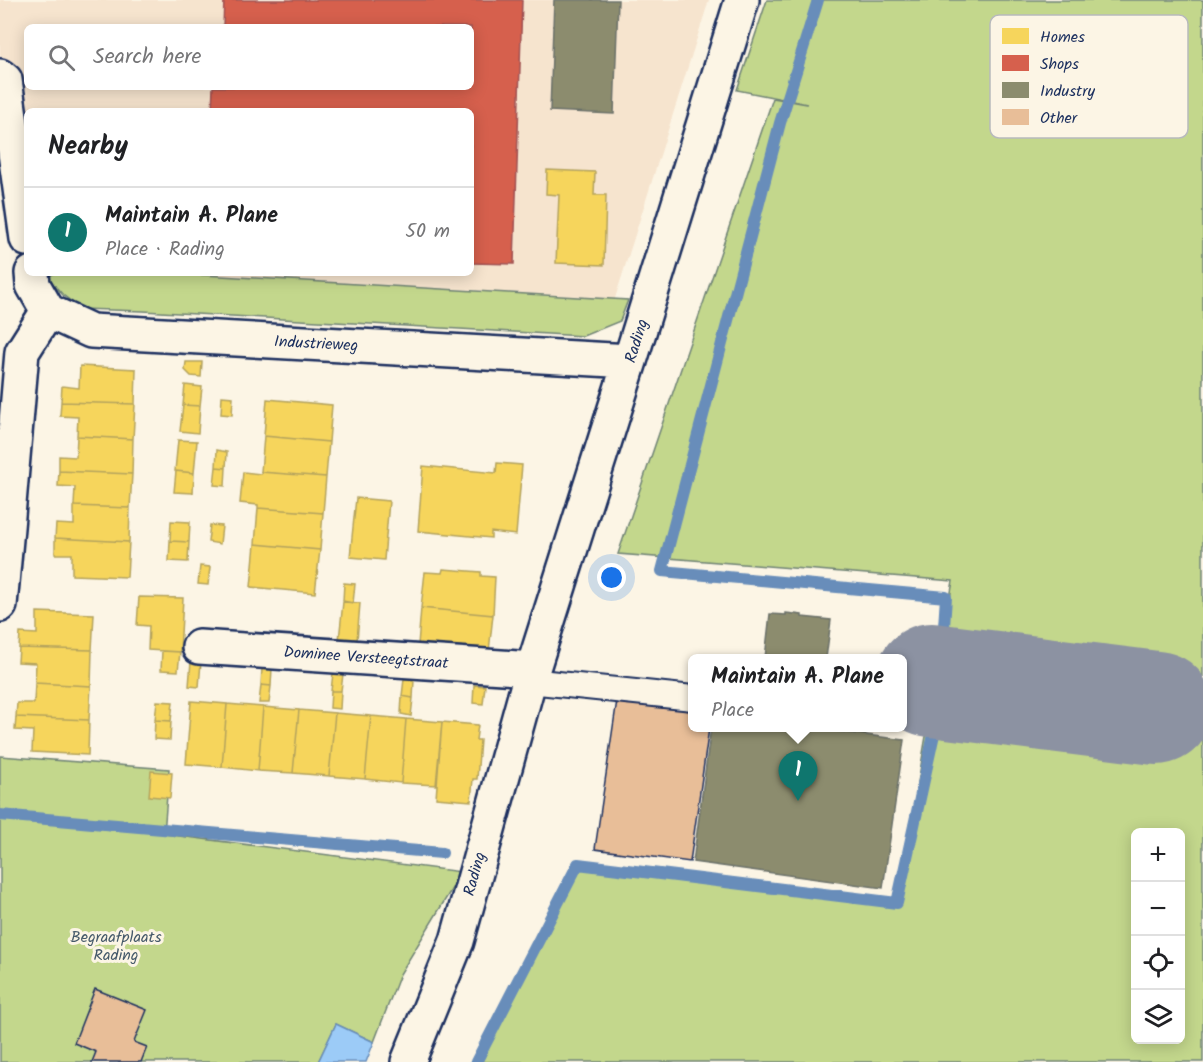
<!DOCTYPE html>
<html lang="en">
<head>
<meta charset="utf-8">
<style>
  :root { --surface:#fff; --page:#f2f2f2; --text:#202124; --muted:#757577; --line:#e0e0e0; --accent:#0f766e }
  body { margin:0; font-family:Kalam,sans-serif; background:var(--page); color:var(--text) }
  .controls { position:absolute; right:18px; bottom:18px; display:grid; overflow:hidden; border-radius:9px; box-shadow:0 3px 15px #0003 }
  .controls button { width:54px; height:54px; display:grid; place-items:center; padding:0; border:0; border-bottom:2px solid var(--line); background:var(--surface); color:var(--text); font:30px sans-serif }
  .you { position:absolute; left:612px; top:578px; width:21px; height:21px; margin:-15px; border:4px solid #fff; border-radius:50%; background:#1a73e8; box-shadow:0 0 0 9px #1a73e833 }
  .badge { display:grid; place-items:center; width:39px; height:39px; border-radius:50%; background:var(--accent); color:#fff; font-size:20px; font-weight:700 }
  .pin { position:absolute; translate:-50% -50px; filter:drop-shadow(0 2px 3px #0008) }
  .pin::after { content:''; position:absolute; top:32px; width:21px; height:18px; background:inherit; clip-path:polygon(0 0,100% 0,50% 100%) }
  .popup { position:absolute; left:688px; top:654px; width:219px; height:78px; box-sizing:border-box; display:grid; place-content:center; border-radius:9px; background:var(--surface); filter:drop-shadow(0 2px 4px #0005); font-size:20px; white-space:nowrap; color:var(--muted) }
  .popup b { font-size:22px; color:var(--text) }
  .popup::after { content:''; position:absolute; left:50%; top:100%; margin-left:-12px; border:12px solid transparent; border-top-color:var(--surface) }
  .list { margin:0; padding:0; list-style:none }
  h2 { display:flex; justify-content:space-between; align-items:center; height:78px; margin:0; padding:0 24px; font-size:26px }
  h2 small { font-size:20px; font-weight:400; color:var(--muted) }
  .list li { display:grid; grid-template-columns:39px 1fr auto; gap:18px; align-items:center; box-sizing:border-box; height:90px; padding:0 24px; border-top:2px solid var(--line) }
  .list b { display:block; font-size:22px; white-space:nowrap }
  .list p { margin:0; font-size:20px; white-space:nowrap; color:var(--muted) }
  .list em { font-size:20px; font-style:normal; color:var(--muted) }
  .icon { flex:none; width:33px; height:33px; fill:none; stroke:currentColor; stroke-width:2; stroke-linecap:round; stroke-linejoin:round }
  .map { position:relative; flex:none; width:1203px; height:1062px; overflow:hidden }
  .search { position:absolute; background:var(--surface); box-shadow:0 3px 15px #0003; left:24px; top:24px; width:450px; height:66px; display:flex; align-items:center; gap:15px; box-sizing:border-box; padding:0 21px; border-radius:9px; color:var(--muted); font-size:22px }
  .panel { position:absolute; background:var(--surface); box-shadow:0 3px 15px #0003; left:24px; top:108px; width:450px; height:168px; border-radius:9px }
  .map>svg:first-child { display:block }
</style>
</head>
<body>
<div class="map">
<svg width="1203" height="1062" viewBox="0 0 1203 1062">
  <rect width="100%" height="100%" fill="#fcf5e5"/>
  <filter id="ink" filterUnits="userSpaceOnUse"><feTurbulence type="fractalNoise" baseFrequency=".0167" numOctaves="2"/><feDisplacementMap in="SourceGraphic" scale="12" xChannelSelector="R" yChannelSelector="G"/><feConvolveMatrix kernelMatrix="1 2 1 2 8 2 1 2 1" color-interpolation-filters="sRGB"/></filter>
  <g filter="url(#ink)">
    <path fill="#f6e4ce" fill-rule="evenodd" d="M0,0H709L611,311L74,273H471V111H27V141L0,65ZM27,27H471V87H27Z"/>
    <path fill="#c3d78c" stroke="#6f8375" stroke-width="1.5" fill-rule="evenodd" d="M767,0H1203V1062H475L575,866L897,903L953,581L618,554L773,98L807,104L737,90ZM1180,832V1040H1136V832Z
      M55,273H169L628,300L620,321L583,336L143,311L81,309L63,295L47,277Z
      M0,756L169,769L164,834L462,872L400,974L374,1042L336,1024L318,1062H0Z"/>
    <path fill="#9ccbf7" stroke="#688dba" stroke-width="1.5" d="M336,1024L374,1042L366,1062H318Z"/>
    <path fill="#f6d55c" stroke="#b4a35d" stroke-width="1.5" d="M547,170L595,172L594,195H606L604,265L556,263L559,195L546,194Z
      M186,362H202L201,377L191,376L185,370Z
      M80,366L136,369L135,404L61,402L62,386L79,388Z
      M185,385L202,387L200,406L183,405Z
      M222,396L233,397L232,415L221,414Z
      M267,399L332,405L329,442L264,436Z
      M61,402L135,404L133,439L77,436L78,417L60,416Z
      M183,405L200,406L198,433L180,431Z
      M77,436L133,439L132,474L59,471V456L76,457Z
      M264,436L329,442L326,477L261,472Z
      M178,440L197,441L194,473L175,471Z
      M217,450L227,452L226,468L216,467Z
      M497,463L522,465L516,535L491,532V538L418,531L423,466L496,473Z
      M216,467L226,468L225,486L214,485Z
      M59,471L132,474L130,508L74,506L75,487L58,486Z
      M176,471L194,473L193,493L174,492Z
      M243,472L261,474V472L326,477L323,513L258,508V505L240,503Z
      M356,498L389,501L384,560L350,557Z
      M74,506L130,508L129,542L55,538L56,524L74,525Z
      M258,508L323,513L320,550L255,544Z
      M171,521L190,522L189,542L170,541Z
      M210,525L222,526L220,544L208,542Z
      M55,538L129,542L127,577L72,575V554H55Z
      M170,541L189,542L188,562L169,561Z
      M255,544L320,550L315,593L251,587Z
      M200,566L210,567L208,585L198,584Z
      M443,569L481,572V576L495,577L493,615L421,608L425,572L442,573Z
      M344,583L355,584L353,603L343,601Z
      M139,597L183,598L180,652L148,650L149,626L137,625Z
      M343,602L360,603L357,641L339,640Z
      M421,608L493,615L489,651L418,645Z
      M37,612L94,614L92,650L19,648L20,633L37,634Z
      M19,648L92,650L91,686L35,683L36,663L18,662Z
      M162,651L180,652L178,671L161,670Z
      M191,661L201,662L199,687L189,686Z
      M262,668H272L271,686L261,685Z
      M333,673L343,674L341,691H331Z
      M404,679L414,680L413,698L402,696Z
      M35,683L91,686L89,720L16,717L17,703H34Z
      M261,685L271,686L269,703H259Z
      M474,685L485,686L483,704L473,703Z
      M331,691H341L340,709L330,708Z
      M402,696L413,698L411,716L401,714Z
      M157,701L173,702L171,721L155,720Z
      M191,701L227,704L222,767L186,764Z
      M227,704L263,707L258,771L222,767Z
      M263,707L299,710L293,773L258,771Z
      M299,710L335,713L329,776L293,773Z
      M335,713L371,716L365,779L329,776Z
      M371,716L406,719L401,783L365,779Z
      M16,717L89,720L88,755L32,752L33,731L15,730Z
      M406,719L442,722L436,785L401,783Z
      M155,720L171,721L170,740L154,739Z
      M442,722L478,725L476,740H480L477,779H473L471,801L436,798Z
      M151,771L172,773L170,798L149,796Z"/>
    <path fill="#d6604d" stroke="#9e5152" stroke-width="1.5" d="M224,0H522L514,264L471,263V111H212L213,87H471V27H223Z"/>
    <path fill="#8c8c6e" stroke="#6a7069" stroke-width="1.5" d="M554,0H618L614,114L550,111Z
      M786,613L802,615V617L831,620L826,658H765L770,614L786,615Z
      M711,728H812L904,740L883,888L693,862Z"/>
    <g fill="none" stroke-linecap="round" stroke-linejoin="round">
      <path stroke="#688dba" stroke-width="12" d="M0,815L442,853
        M476,1062L578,864L897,903L938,716L946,597L662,571L780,123L818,0"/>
      <path stroke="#8c92a2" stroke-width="114" d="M932,680L1156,708"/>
    </g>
    <path fill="#e8be98" stroke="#1b2f5e" stroke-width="1.5" d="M617,700L693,711V728H709L690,862L595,849Z
      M95,989L147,1010L134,1042L147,1047L141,1062H92L96,1052L74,1043Z"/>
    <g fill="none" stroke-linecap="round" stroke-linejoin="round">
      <defs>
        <path id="service" d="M529,681L693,698"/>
        <path id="minor" d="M0,76L5,80L27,239
          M32,273L33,285L48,311L91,331L630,361
          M0,539H6L22,352L48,311
          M0,605L6,539
          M199,647L533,669
          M408,1062L457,941L529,681L630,361L742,0"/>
      </defs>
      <use href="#service" stroke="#1b2f5e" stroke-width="28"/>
      <use href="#minor" stroke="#1b2f5e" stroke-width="38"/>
      <use href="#service" stroke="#fcf5e5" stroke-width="24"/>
      <use href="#minor" stroke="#fcf5e5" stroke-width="33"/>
    </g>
  </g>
  <g text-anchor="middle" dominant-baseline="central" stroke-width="6" stroke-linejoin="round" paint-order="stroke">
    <g font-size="16" fill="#1b2f5e" stroke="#fcf5e5">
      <text transform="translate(637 341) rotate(-73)">Rading</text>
      <text transform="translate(316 344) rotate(3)">Industrieweg</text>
      <text transform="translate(366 658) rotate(4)">Dominee Versteegtstraat</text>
      <text transform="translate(475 874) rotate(-75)">Rading</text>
    </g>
    <g font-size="16" fill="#45596a" stroke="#fcf5e5">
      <text x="116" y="937">Begraafplaats<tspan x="116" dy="18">Rading</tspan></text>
    </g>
  </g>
  <rect x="990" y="15" width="198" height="123" rx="9" fill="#fcf5e5" stroke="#b8babc" stroke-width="1.5"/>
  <rect x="1002" y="28" width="27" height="16" fill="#f6d55c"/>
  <rect x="1002" y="55" width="27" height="16" fill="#d6604d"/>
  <rect x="1002" y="82" width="27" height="16" fill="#8c8c6e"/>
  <rect x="1002" y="109" width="27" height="16" fill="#e8be98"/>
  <g font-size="16" fill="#1b2f5e">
    <text x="1040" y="42">Homes</text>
    <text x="1040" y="69">Shops</text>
    <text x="1040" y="96">Industry</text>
    <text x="1040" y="123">Other</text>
  </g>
</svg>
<div class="controls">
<button>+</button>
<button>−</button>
<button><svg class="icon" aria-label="locate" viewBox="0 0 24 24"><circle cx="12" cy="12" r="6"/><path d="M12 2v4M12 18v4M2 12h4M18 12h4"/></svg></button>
<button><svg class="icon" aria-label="layers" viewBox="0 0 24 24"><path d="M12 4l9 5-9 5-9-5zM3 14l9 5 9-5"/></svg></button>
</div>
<div class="you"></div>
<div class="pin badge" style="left:798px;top:801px">1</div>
<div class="popup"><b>Maintain A. Plane</b>Place</div>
<div class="search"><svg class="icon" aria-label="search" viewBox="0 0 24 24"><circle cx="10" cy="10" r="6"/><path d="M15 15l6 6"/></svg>Search here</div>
<section class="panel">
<h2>Nearby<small></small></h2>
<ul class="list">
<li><span class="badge">1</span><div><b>Maintain A. Plane</b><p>Place · Rading</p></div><em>50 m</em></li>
</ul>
</section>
</div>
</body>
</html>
